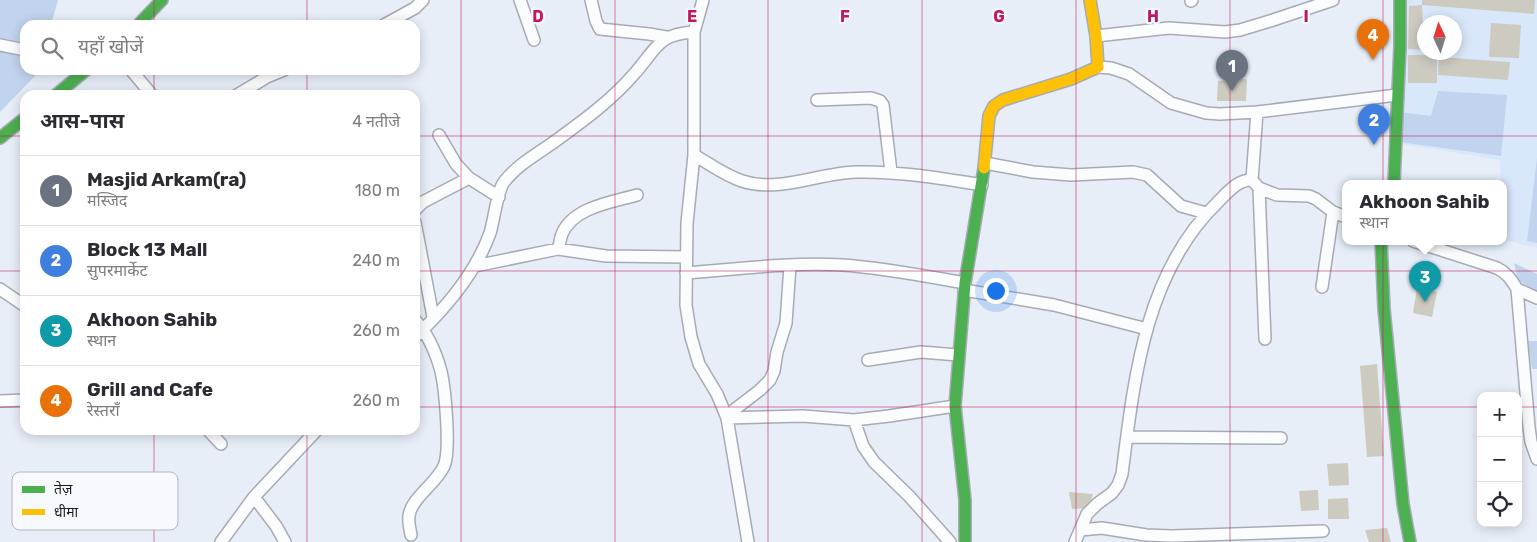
<!DOCTYPE html>
<html lang="hi">
<head>
<meta charset="utf-8">
<style>
  :root { --surface:#fff; --page:#f2f2f3; --text:#2b2b33; --muted:#7c7c81; --line:#e1e1e2; --accent:#2563eb }
  body { margin:0; font-family:Rubik,"Noto Sans Devanagari",sans-serif; background:var(--page); color:var(--text) }
  .controls { position:absolute; right:15px; bottom:15px; display:grid; overflow:hidden; border-radius:10px; box-shadow:0 2px 12px #0003 }
  .controls button { width:45px; height:45px; display:grid; place-items:center; padding:0; border:0; border-bottom:1px solid var(--line); background:var(--surface); color:var(--text); font:25px sans-serif }
  .compass { position:absolute; left:1417px; top:15px; width:45px; height:45px; border-radius:50%; background:var(--surface); box-shadow:0 2px 12px #0003; rotate:356deg }
  .you { position:absolute; left:995px; top:290px; width:18px; height:18px; margin:-12px; border:4px solid #fff; border-radius:50%; background:#1a73e8; box-shadow:0 0 0 8px #1a73e833 }
  .badge { display:grid; place-items:center; width:32px; height:32px; border-radius:50%; background:var(--accent); color:#fff; font-size:16px; font-weight:700 }
  .pin { position:absolute; translate:-50% -41px; filter:drop-shadow(0 1px 2px #0008) }
  .pin::after { content:''; position:absolute; top:26px; width:18px; height:15px; background:inherit; clip-path:polygon(0 0,100% 0,50% 100%) }
  .popup { position:absolute; left:1342px; top:180px; width:165px; height:65px; box-sizing:border-box; display:grid; place-content:center; border-radius:10px; background:var(--surface); filter:drop-shadow(0 1px 4px #0005); font-size:16px; white-space:nowrap; color:var(--muted) }
  .popup b { font-size:19px; color:var(--text) }
  .popup::after { content:''; position:absolute; left:50%; top:100%; margin-left:-10px; border:10px solid transparent; border-top-color:var(--surface) }
  .list { margin:0; padding:0; list-style:none }
  h2 { display:flex; justify-content:space-between; align-items:center; height:65px; margin:0; padding:0 20px; font-size:21px }
  h2 small { font-size:16px; font-weight:400; color:var(--muted) }
  .list li { display:grid; grid-template-columns:32px 1fr auto; gap:15px; align-items:center; box-sizing:border-box; height:70px; padding:0 20px; border-top:1px solid var(--line) }
  .list b { display:block; font-size:19px; white-space:nowrap }
  .list p { margin:0; font-size:16px; white-space:nowrap; color:var(--muted) }
  .list em { font-size:16px; font-style:normal; color:var(--muted) }
  .icon { flex:none; width:28px; height:28px; fill:none; stroke:currentColor; stroke-width:2; stroke-linecap:round; stroke-linejoin:round }
  .map { position:relative; flex:none; width:1537px; height:542px; overflow:hidden }
  .search { position:absolute; background:var(--surface); box-shadow:0 2px 12px #0003; left:20px; top:20px; width:400px; height:55px; display:flex; align-items:center; gap:12px; box-sizing:border-box; padding:0 18px; border-radius:15px; color:var(--muted); font-size:19px }
  .panel { position:absolute; background:var(--surface); box-shadow:0 2px 12px #0003; left:20px; top:90px; width:400px; height:345px; border-radius:15px }
  .map>svg:first-child { display:block }
</style>
</head>
<body>
<div class="map">
<svg width="1537" height="542" viewBox="0 0 1537 542">
  <rect width="100%" height="100%" fill="#e7eef8"/>
  <path fill="#d9e7fb" fill-rule="evenodd" d="M1404,0H1537V248L1504,240V183H1501L1500,160L1402,144ZM1424,22H1454V52H1424Z"/>
  <path fill="#c1d3ed" d="M0,0H58L51,25H25V70H39L38,73L0,112Z
    M1438,91L1507,95L1501,156L1400,142V112L1431,116Z
    M1537,158V243L1527,241Z
    M1514,263L1537,274V292L1518,280Z
    M1527,341H1537V369H1532Z"/>
  <path fill="#cdcbc0" d="M1422,0H1535L1534,14L1422,5L1424,50L1408,49L1409,6L1422,5Z
    M1491,23L1521,25L1519,58L1489,57Z
    M1408,55H1437V83H1408Z
    M1439,57L1510,62L1508,80L1438,75Z
    M1247,79L1246,101H1217L1218,81Z
    M1417,288L1437,292L1432,317L1413,313Z
    M1377,364L1384,456L1367,457L1360,366Z
    M1348,463L1349,485L1329,486L1327,464Z
    M1318,490L1319,510L1301,511L1299,491Z
    M1069,492L1093,494L1089,508L1072,509Z
    M1348,498L1349,519H1328V499Z
    M1387,528L1391,542H1369L1365,530Z"/>
  <g fill="none" stroke-linecap="round" stroke-linejoin="round">
    <defs>
      <path id="street" d="M520,0L534,40
        M591,0L596,21L600,29L649,34L666,37
        M703,0L694,32V155L687,223L686,305L691,337L699,364L717,394L727,418L748,542
        M1191,1L1192,0
        M384,25L415,8L423,0
        M1096,36L1169,28L1225,32L1240,30L1270,21L1333,0
        M0,45L25,50
        M1098,67L1111,68L1129,74L1171,103L1206,113L1220,114L1257,112L1397,95
        M131,70L152,95
        M237,95L267,77L284,70
        M817,100L871,98L880,101L883,105L891,172
        M439,135L456,164L469,178L499,197
        M694,155C710,164 724,175 742,181C778,193 819,173 856,172C898,171 940,178 982,185
        M985,163L1033,172L1071,175L1133,172L1147,175L1181,206L1206,213
        M1252,180L1257,112
        M1259,188L1265,339
        M415,210L423,202L469,178
        M415,222L433,317
        M1413,241L1497,268C1507,273 1511,279 1517,289L1529,427L1531,442L1537,459
        M558,249C560,244 560,239 562,234C573,207 613,202 637,195
        M475,266L558,249L606,256L686,257
        M686,273C738,269 791,262 843,265C884,268 925,276 965,283
        M1322,287L1333,212
        M0,289L25,306
        M1517,289L1537,298
        M964,290L1054,305L1147,329
        M415,337C445,309 476,272 490,233C494,221 497,191 504,182C517,165 537,154 554,142C583,121 612,100 635,73C657,48 658,34 694,32
        M868,360L921,352L958,355
        M0,401L25,400
        M726,416L760,390L770,380L774,371L777,352L786,323L790,266
        M727,418L803,416L854,420L889,416L955,406
        M854,420L863,446L874,462L909,496L950,542
        M208,430L221,444
        M1127,437L1281,438
        M254,497L276,526L285,542
        M1080,530L1102,528L1146,535L1172,536L1323,531
        M411,535C410,529 408,522 409,516C411,498 436,484 444,466C451,450 445,389 441,371C436,353 428,334 415,320
        M221,542L254,497L317,430
        M1075,542L1087,514L1097,504L1112,493L1118,485L1122,474C1134,379 1145,272 1218,202C1227,193 1238,179 1252,180L1259,188L1277,195L1309,196L1316,199L1333,212L1346,217"/>
      <path id="fast" d="M138,25L162,0
        M56,95L86,70
        M0,138L25,118
        M1394,183L1400,46V0
        M1381,241L1384,309L1403,504L1410,542
        M965,542V500L955,406L965,283L984,168"/>
      <path id="slow" d="M984,168L989,116L994,106L1003,100L1071,79L1098,67L1096,36L1090,0"/>
    </defs>
    <use href="#street" stroke="#a6abb4" stroke-width="14"/>
    <use href="#fast" stroke="#a6abb4" stroke-width="14"/>
    <use href="#slow" stroke="#a6abb4" stroke-width="14"/>
    <use href="#street" stroke="#fbfcfe" stroke-width="11"/>
    <use href="#fast" stroke="#4caf50" stroke-width="11"/>
    <use href="#slow" stroke="#ffc107" stroke-width="11"/>
  </g>
  <path fill="none" stroke="#c2185b" stroke-width="1" stroke-opacity="0.55" d="M154,0V25M307,0V25M461,0V542M615,0V542M768,0V542M922,0V542M1076,0V542M1230,0V542M1383,0V542M154,70V95M307,70V95M0,136H25M415,136H1537M0,271H25M415,271H1537M0,407H25M415,407H1481M1518,407H1537M154,430V542M307,430V542"/>
  <rect x="12" y="472" width="166" height="58" rx="8" fill="#f6f9fe" stroke="#b3b6bc" stroke-width="1"/>
  <rect x="22" y="486" width="23" height="7" fill="#4caf50"/>
  <rect x="22" y="509" width="23" height="6" fill="#ffc107"/>
  <g font-size="14" fill="#161b22">
    <text x="54" y="494">तेज़</text>
    <text x="54" y="517">धीमा</text>
  </g>
  <g font-size="16" text-anchor="middle" font-weight="bold" fill="#c2185b" stroke="#f6f9fe" stroke-width="4.5" stroke-linejoin="round" paint-order="stroke">
    <text x="538" y="22">D</text>
    <text x="692" y="22">E</text>
    <text x="845" y="22">F</text>
    <text x="999" y="22">G</text>
    <text x="1153" y="22">H</text>
    <text x="1306" y="22">I</text>
  </g>
</svg>
<div class="controls">
<button>+</button>
<button>−</button>
<button><svg class="icon" aria-label="locate" viewBox="0 0 24 24"><circle cx="12" cy="12" r="6"/><path d="M12 2v4M12 18v4M2 12h4M18 12h4"/></svg></button>
</div>
<svg class="compass" viewBox="-18 -18 36 36"><path d="M0-13l5 13h-10z" fill="#e53935"/><path d="M0 13l5-13h-10z" fill="#7c7c81"/></svg>
<div class="you"></div>
<div class="pin badge" style="left:1232px;top:91px;background:#6b7280">1</div>
<div class="pin badge" style="left:1374px;top:145px;background:#3f7fe0">2</div>
<div class="pin badge" style="left:1425px;top:302px;background:#0f9aa8">3</div>
<div class="popup"><b>Akhoon Sahib</b>स्थान</div>
<div class="pin badge" style="left:1373px;top:60px;background:#e8710a">4</div>
<div class="search"><svg class="icon" aria-label="search" viewBox="0 0 24 24"><circle cx="10" cy="10" r="6"/><path d="M15 15l6 6"/></svg>यहाँ खोजें</div>
<section class="panel">
<h2>आस-पास<small>4 नतीजे</small></h2>
<ul class="list">
<li><span class="badge" style="background:#6b7280">1</span><div><b>Masjid Arkam(ra)</b><p>मस्जिद</p></div><em>180 m</em></li>
<li><span class="badge" style="background:#3f7fe0">2</span><div><b>Block 13 Mall</b><p>सुपरमार्केट</p></div><em>240 m</em></li>
<li><span class="badge" style="background:#0f9aa8">3</span><div><b>Akhoon Sahib</b><p>स्थान</p></div><em>260 m</em></li>
<li><span class="badge" style="background:#e8710a">4</span><div><b>Grill and Cafe</b><p>रेस्तराँ</p></div><em>260 m</em></li>
</ul>
</section>
</div>
</body>
</html>
